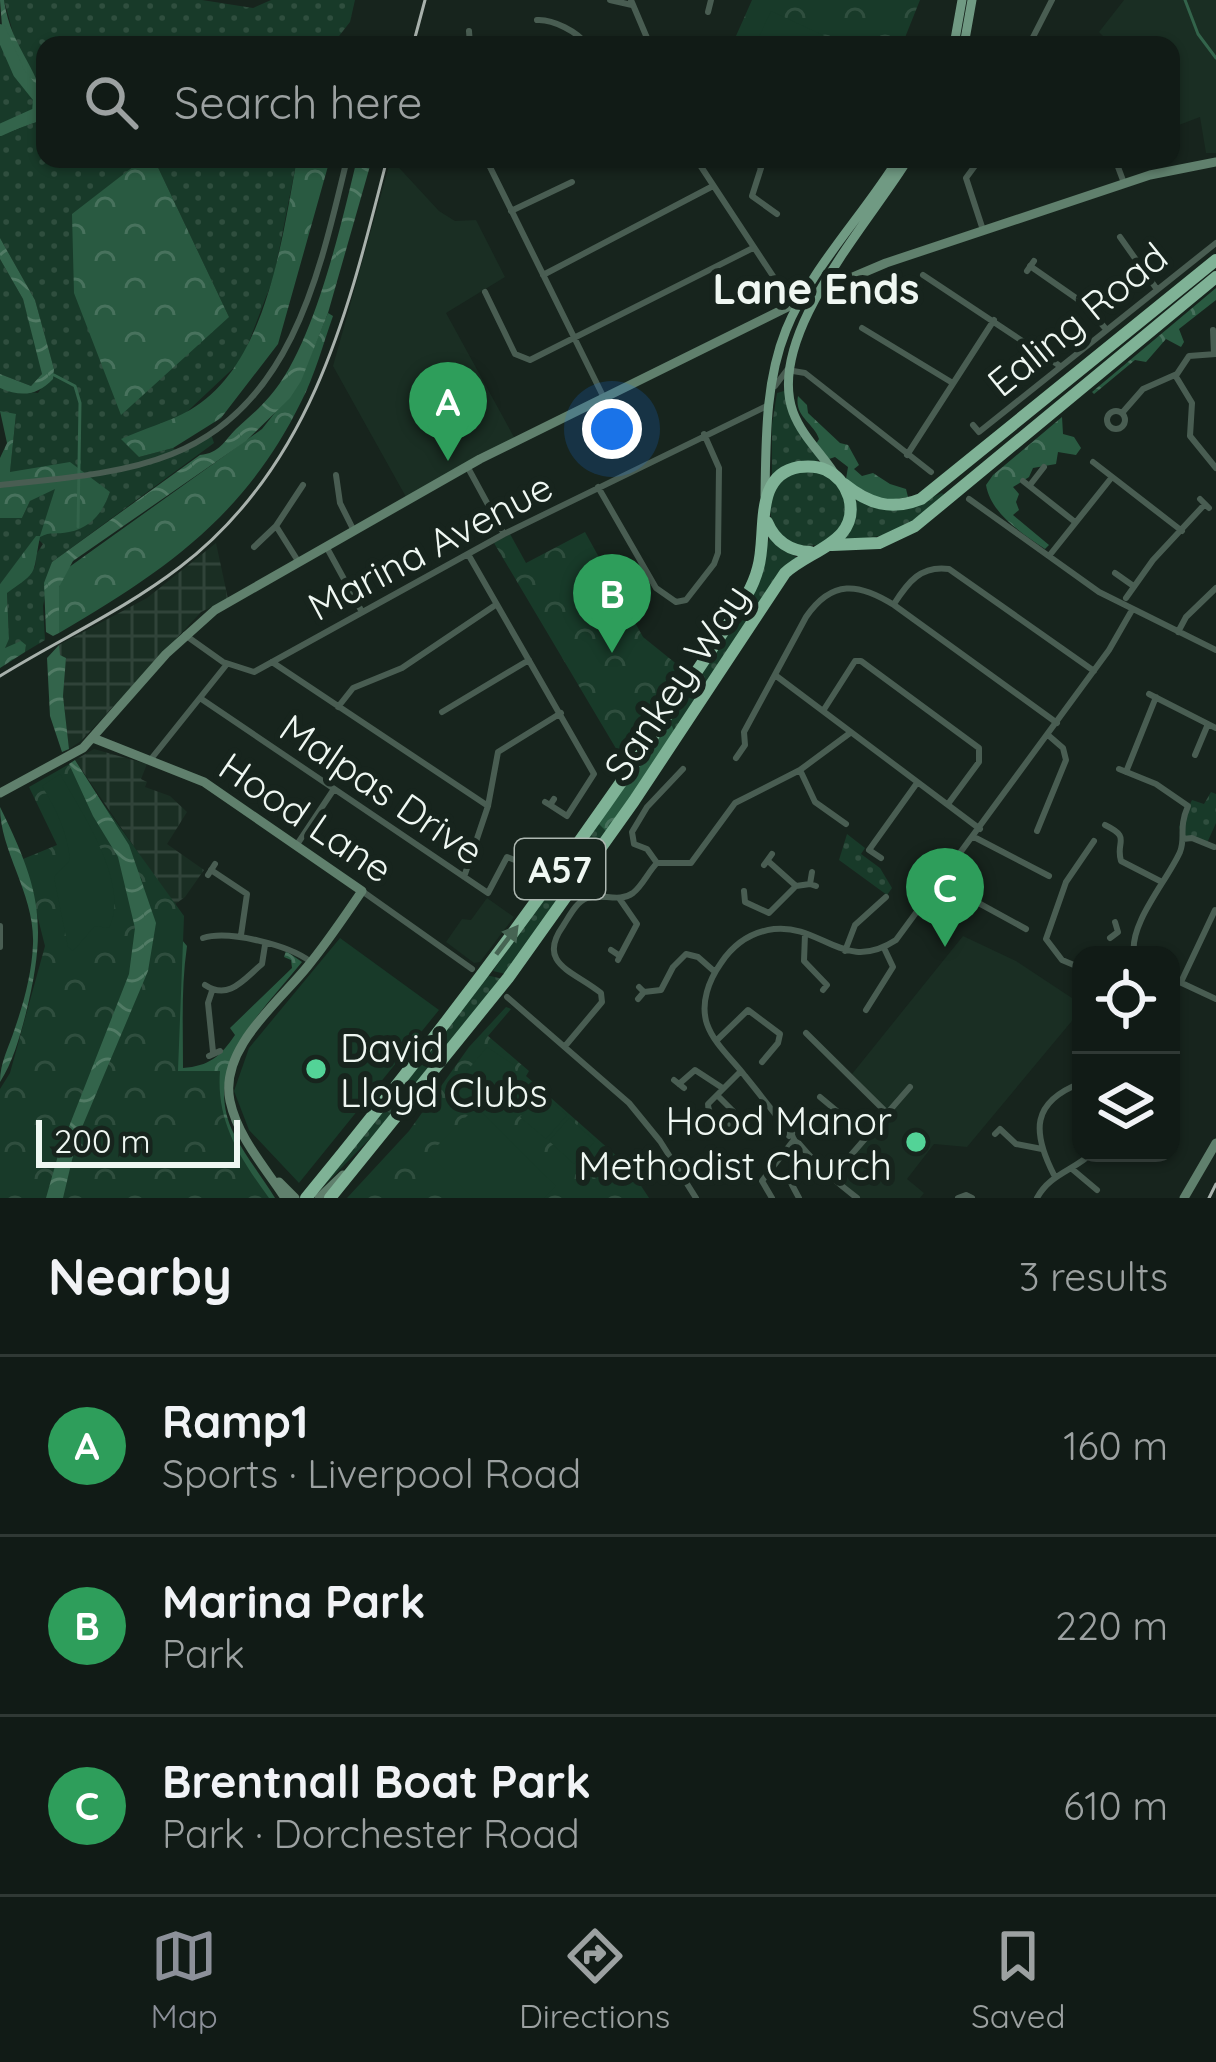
<!DOCTYPE html>
<html lang="en">
<head>
<meta charset="utf-8">
<style>
  :root { --surface:#111b16; --page:#1a241f; --text:#f1f3f6; --muted:#9ca1a1; --line:#303935; --accent:#8c9099 }
  body { margin:0; font-family:Quicksand,sans-serif; background:var(--page); color:var(--text) }
  .controls { position:absolute; right:36px; bottom:36px; display:grid; overflow:hidden; border-radius:24px; box-shadow:0 3px 9px #0004 }
  .controls button { width:108px; height:108px; display:grid; place-items:center; padding:0; border:0; border-bottom:3px solid var(--line); background:var(--surface); color:var(--text); font:60px sans-serif }
  .scale { position:absolute; left:36px; bottom:30px; width:204px; box-sizing:border-box; padding-left:12px; border:6px solid #eff7f2; border-top:0; font-size:33px; line-height:42px; white-space:nowrap; color:#eff7f2; -webkit-text-stroke:9px #17241d; paint-order:stroke }
  .you { position:absolute; left:612px; top:429px; width:42px; height:42px; margin:-30px; border:9px solid #fff; border-radius:50%; background:#1a73e8; box-shadow:0 0 0 18px #1a73e833 }
  .badge { display:grid; place-items:center; width:78px; height:78px; border-radius:50%; background:var(--accent); color:#fff; font-size:39px; font-weight:700 }
  .pin { position:absolute; translate:-50% -99px; filter:drop-shadow(0 3px 6px #0008) }
  .pin::after { content:''; position:absolute; top:63px; width:42px; height:36px; background:inherit; clip-path:polygon(0 0,100% 0,50% 100%) }
  .list { margin:0; padding:0; list-style:none }
  h2 { display:flex; justify-content:space-between; align-items:center; height:156px; margin:0; padding:0 48px; font-size:51px }
  h2 small { font-size:39px; font-weight:400; color:var(--muted) }
  .list li { display:grid; grid-template-columns:78px 1fr auto; gap:36px; align-items:center; box-sizing:border-box; height:180px; padding:0 48px; border-top:3px solid var(--line) }
  .list b { display:block; font-size:45px; white-space:nowrap }
  .list p { margin:0; font-size:39px; white-space:nowrap; color:var(--muted) }
  .list em { font-size:39px; font-style:normal; color:var(--muted) }
  .icon { flex:none; width:66px; height:66px; fill:none; stroke:currentColor; stroke-width:2; stroke-linecap:round; stroke-linejoin:round }
  .map { position:relative; flex:none; width:1216px; height:1198px; overflow:hidden }
  .search { position:absolute; background:var(--surface); box-shadow:0 3px 9px #0004; left:36px; right:36px; top:36px; height:132px; display:flex; align-items:center; gap:30px; box-sizing:border-box; padding:0 42px; border-radius:24px; color:var(--muted); font-size:45px }
  .sheet { height:696px; background:var(--surface) }
  nav { display:flex; justify-content:space-around; align-items:center; box-sizing:border-box; height:168px; border-top:3px solid var(--line); background:var(--surface); font-size:33px; color:var(--muted) }
  nav a { display:grid; justify-items:center; gap:6px }
  nav .on { color:var(--accent) }
  .map>svg:first-child { display:block }
</style>
</head>
<body>
<div class="map">
<svg width="1216" height="1198" viewBox="0 0 1216 1198">
  <defs>
    <pattern id="industrial-grid" width="8" height="8" patternUnits="userSpaceOnUse" patternTransform="scale(3)"><rect width="8" height="8" fill="#1a2e23"/><path d="M0 4h8M4 0v8" fill="none" stroke="#304339"/></pattern>
    <pattern id="grass-dots" width="8" height="8" patternUnits="userSpaceOnUse" patternTransform="scale(3)"><rect width="8" height="8" fill="#183a29"/><path d="M2 2h.1M6 6h.1" fill="none" stroke="#2f4e3e" stroke-width="1.8" stroke-linecap="round"/></pattern>
    <pattern id="forest-crowns" width="20" height="18" patternUnits="userSpaceOnUse" patternTransform="scale(3)"><rect width="20" height="18" fill="#295a41"/><path d="M2 6a3 3 0 1 1 6 0M12 15a3 3 0 1 1 6 0" fill="none" stroke="#48725d"/></pattern>
    <pattern id="park-crowns" width="20" height="18" patternUnits="userSpaceOnUse" patternTransform="scale(3)"><rect width="20" height="18" fill="#183a29"/><path d="M2 6a3 3 0 1 1 6 0M12 15a3 3 0 1 1 6 0" fill="none" stroke="#2f4e3e"/></pattern>
    <pattern id="water-waves" width="16" height="10" patternUnits="userSpaceOnUse" patternTransform="scale(3)"><rect width="16" height="10" fill="#33644b"/><path d="M0 5q4-4 8 0t8 0" fill="none" stroke="#517b65"/></pattern>
  </defs>
  <rect width="100%" height="100%" fill="#17241d"/>
  <path fill="#1a2e23" d="M1124,0H1216V153H1206L1200,117L1171,128V45H1112L1099,32Z
    M391,159L439,211L455,221L476,220L505,277L446,313L515,439L406,497L333,366Z
    M487,898L514,917L480,962L474,963L446,942L462,919L471,920Z
    M963,936L1016,961L1081,1004V1010L967,1147L934,1144L907,1179L924,1193L920,1198H857L832,1175L887,1109L852,1074Z"/>
  <path fill="url(#industrial-grid)" d="M216,543L228,599L201,612L81,741L69,749L63,696L66,659L59,655V645L147,598Z
    M94,749L147,764L141,779L147,782L145,787L170,796L187,812L167,844L204,870L185,897L174,905L75,760Z"/>
  <path fill="url(#grass-dots)" d="M4,0H202L253,8L271,0H355L350,22L332,45H45V93L18,51Z
    M0,37C7,64 34,81 40,109L33,117L0,126Z
    M45,119V159H143L72,215L229,317L154,159H297L274,276L242,360L139,457L173,448L178,452L211,434L214,443L52,562L43,606L45,640L25,652L26,645L4,648L9,639L7,592L35,567L37,553L43,544L36,537L0,584V518H22L30,501L56,487L47,532C79,527 98,525 110,492L10,472L16,415L0,411V388L38,393L54,369L35,300L0,238V135Z
    M0,259L23,299L41,365L42,374L31,386L0,374Z
    M784,391L794,424L819,460L772,478V425L777,393Z
    M770 508a38 38 0 1 1 76 0a38 38 0 1 1-76 0Z
    M942,493L945,496C907,529 895,538 844,539L857,498L917,504Z
    M770,537L797,558L506,974L493,971L743,607Z
    M1211,792L1216,794V823L1207,843L1183,839L1179,827L1192,800L1204,804Z
    M847,834L865,848L861,854L880,868L892,888L887,895L839,860Z
    M486,975L503,979L392,1116L312,1198Z"/>
  <path fill="url(#forest-crowns)" d="M143,159H154L229,317L121,415L74,293L72,214Z
    M297,159H330L278,344L221,418L173,448L139,457L121,439C143,429 169,422 190,410C267,366 282,238 297,159Z
    M1216,288V300L1179,329L1184,342L1181,347L1166,339L1146,362L1135,360L1094,394L1092,392Z
    M328,313L333,316C323,344 315,375 301,402C245,516 165,571 59,633V587L65,570L262,429L300,381Z
    M798,396L807,405L808,413L840,443L848,445L859,465L854,469L862,476L873,473L890,484L906,489L908,497L884,501L850,483L846,479L848,467L835,457L829,459L816,444L819,439C814,423 794,417 798,396Z
    M0,411L16,414L10,472L70,462L110,492C103,512 91,528 69,532C56,535 51,531 40,537C32,576 40,570 7,593L9,639L5,648L21,641L26,645L25,652L0,668V584L36,536H40L55,489L30,501L22,518H0V458L7,443Z
    M1062,417L1063,434L1074,437L1081,448L1076,455L1058,452L1056,464L1033,468L1029,477L1013,487L1019,494L1016,502L1019,510L1013,515L1049,545L1045,549C1022,533 991,514 986,485L993,475Z
    M665,724L672,726L675,733L608,833L597,822Z
    M182,940L187,946C181,987 183,1027 183,1068C209,1066 220,1057 235,1035L230,1028L292,968L291,960L284,957L286,951L302,962C262,1012 200,1066 234,1134C246,1157 262,1177 275,1198H223L175,1093Z"/>
  <path fill="url(#park-crowns)" d="M752,0H920L902,45H732Z
    M585,532L643,637L684,670L624,762L494,543L510,534L526,563Z
    M73,762L184,916L178,1071H220C216,1122 240,1158 269,1198H0V1089L10,1073L45,946L23,859L57,845L29,787Z
    M506,1007L511,1009L488,1036L529,1071L526,1076L628,1166L649,1198H347L409,1131L469,1047Z"/>
  <path fill="#183a29" d="M771,11L844,45H755Z
    M60,774C81,812 131,884 109,928L95,926L73,951L68,947L54,877L70,860C67,831 57,811 42,786Z
    M340,938L439,1010L299,1183L249,1130L234,1091L249,1048Z
    M487,1047L514,1065L516,1072L496,1096L466,1072Z
    M541,1093L567,1115L546,1139L520,1117Z
    M476,1107L556,1186L544,1198H473L429,1154Z
    M569,1118L595,1141L574,1164L549,1141Z"/>
  <path fill="url(#water-waves)" d="M0,0H4C11,52 45,71 45,119L0,135V126L32,117L40,109L37,97L4,52Z
    M357,159H372L328,313L301,381L290,398L246,441L73,561L59,587V633L53,636L46,632L44,583L52,562L200,455C220,453 224,441 236,429C248,418 260,408 270,396C314,346 341,225 357,159Z
    M0,238L35,300L54,369L53,379C37,396 21,397 0,388V374L31,386L42,374L23,299L0,259Z
    M59,645L60,655L66,658L63,696L69,749L62,752L50,716L47,658Z
    M75,760L129,845L156,923L148,971L77,1139L63,1198H46L59,1152L129,974L135,928L118,857L93,816L69,764Z
    M0,807C40,888 48,924 26,1013C20,1036 13,1062 0,1082C0,1062 9,1047 15,1028C24,1002 32,972 33,944C35,894 0,852 0,807Z"/>
  <g fill="none" stroke-linecap="round" stroke-linejoin="round">
    <path stroke="#33644b" stroke-width="3" d="M1185,0L1198,34L1216,58
      M54,375L75,386L80,403L78,527"/>
    <path stroke="#33644b" stroke-width="12" d="M0,30L19,73L39,98L38,113L0,130"/>
    <path stroke="#495d52" stroke-width="6" d="M610,0L632,5
      M631,0L650,45
      M708,12L711,0
      M537,20C553,19 578,32 587,45
      M469,31L470,45
      M1029,45L1052,0
      M427,159L458,163L468,159
      M486,159L604,398
      M696,159L792,305
      M753,159L761,168L752,196L777,214
      M980,159L966,178L983,230
      M1115,159L1124,183
      M511,211L572,182
      M1120,237L1156,288
      M1030,266L1086,305L1105,328
      M1027,271L1034,261
      M543,275L713,186
      M923,275L1060,366
      M485,292L515,354L530,360L753,248
      M862,328L951,382
      M1213,330L1214,354
      M1175,375L1192,403L1190,436L1216,468
      M775,386L787,370L805,373L931,472
      M1107 420a9 9 0 1 1 18 0a9 9 0 1 1-18 0Z
      M1122,413L1143,389L1177,374L1189,356L1216,354
      M973,425L979,432L1216,243
      M907,455L994,320
      M1093,462L1182,531
      M467,466L504,534
      M336,475L340,503L353,529
      M1023,481L1075,522
      M0,485C55,479 120,475 172,454C292,407 320,271 347,159
      M1030,485L1044,467
      M598,487L656,588L676,602L686,600L714,564L718,553L719,468L704,434
      M969,499L1099,592L1216,650
      M1200,499L1209,508
      M276,526L298,561
      M254,547L276,526L303,485
      M327,548L362,612
      M468,554L594,774L567,816L550,805
      M1049,556L1112,477
      M1115,573L1132,585
      M1126,598L1153,560L1205,504
      M894,604C908,582 921,565 949,569L1094,671
      M1178,632L1186,617L1216,588
      M185,635L223,662L254,672L504,534L769,405
      M272,662L488,806
      M775,675L980,829
      M1149,694L1216,728
      M200,698L488,893L507,857L520,862
      M338,707L353,688L402,668L494,606
      M823,711L855,661H861L979,748V762L948,804
      M442,712L529,660
      M1195,755L1208,724
      M736,758L745,745L744,732L806,617C832,579 859,583 894,605L1057,723
      M151,759L227,664
      M1119,769L1156,784L1188,806C1178,829 1186,837 1180,852C1167,881 1129,923 1134,955
      M800,770L815,802L846,824
      M1126,772L1156,697
      M545,802L550,805L554,799
      M1105,825C1132,838 1115,841 1121,861L1160,881
      M1037,831L1066,760L1063,748L1048,735
      M974,837L1049,876
      M1183,839L1192,838L1214,847
      M296,846L334,789
      M881,858L869,850L917,783
      M768,861L796,886
      M657,863L647,849L634,844L632,832L647,807L683,769
      M764,865L772,854
      M211,870L247,894L241,935
      M812,872L810,884L816,886
      M208,875L215,864
      M464,877L488,806L498,752L561,713
      M942,883L1026,929
      M362,891L472,969
      M744,891L745,902L769,913L796,886L810,884
      M619,898L637,924L620,956
      M0,926V947
      M805,934L804,961L827,985L823,990
      M203,938C229,930 289,945 311,962
      M1110,938L1118,932L1115,922
      M611,950L620,956L618,960
      M845,951L855,925L886,897
      M1081,968L1062,960L1046,939L1066,882L1094,841
      M1171,978L1216,999
      M1181,982L1215,910
      M205,985C229,1001 244,979 262,964L265,945
      M212,991L208,1003L213,1052
      M644,992L661,990L673,967L686,954L698,957L715,972
      M507,997L629,1103L660,1141L696,1198
      M638,999L644,992L639,987
      M866,1010L893,967L884,948
      M806,1033L886,1112
      M716,1041L748,1010L780,1034L778,1043L762,1062
      M566,1045L602,1002L601,993C574,971 536,964 563,926C569,917 576,902 587,898C602,893 619,903 633,893C643,885 648,872 657,863H691L735,803L800,770L850,733
      M209,1056L220,1051
      M674,1080L684,1088
      M679,1084L695,1070L721,1087
      M719,1097L736,1114L729,1126C719,1125 708,1115 708,1104L741,1071
      M995,1134L1000,1129L1016,1144L1042,1149
      M789,1136L804,1122L838,1112L820,1097
      M1072,1169L1097,1190
      M771,1171L791,1183L799,1198
      M1054,1175C1032,1132 1031,1102 1081,1083
      M831,1178L910,1087
      M772,1198L762,1181L793,1141
      M857,1198C803,1157 786,1126 745,1076C732,1059 714,1044 707,1024C700,1003 709,980 721,963C733,945 751,932 774,929C822,924 844,974 896,940L1109,650L1132,610
      M958,1198L966,1195L972,1198
      M1037,1198C1050,1174 1073,1171 1092,1153"/>
    <path stroke="#60806d" stroke-width="9" d="M93,738L204,782L362,891C344,917 327,943 307,967C278,1003 219,1049 230,1101C238,1138 265,1167 285,1198
      M0,793L83,748L166,654L215,610L480,459L820,291L886,263L1150,175L1216,162
      M279,1182L295,1198
      M319,1198L343,1175
      M1184,1198L1216,1143"/>
    <path stroke="#709a83" stroke-width="9" d="M954,45L962,0
      M964,45L972,0
      M834,473C821,453 802,436 793,412C765,335 871,221 908,159
      M765,496C766,441 765,382 786,330C811,268 863,216 898,159"/>
    <path stroke="#7fb296" stroke-width="12" d="M844,484C869,504 891,511 921,499L1216,260
      M767,522C775,541 789,551 810,552
      M832,545L879,543L915,526L1216,277
      M306,1198C455,1017 594,828 723,632C736,612 752,592 758,568C768,535 752,475 799,467C808,466 818,466 826,470C837,475 845,485 849,497C861,542 809,550 785,573L634,801L508,978L330,1198"/>
    <path stroke="#a8b1ac" stroke-width="3" d="M413,45L425,0
      M0,676C60,639 124,610 180,567C312,466 348,312 387,159
      M1209,1198L1216,1184"/>
  </g>
  <defs><path id="oneway-solid" d="M-6-.8H1V-3.2L6.5 0L1 3.2V.8H-6Z" transform="scale(3)"/></defs>
  <use fill="#466453" href="#oneway-solid" transform="translate(507 940) rotate(-53)"/>
  <g fill="#53d397" stroke="#17241d" stroke-width="4.5">
    <circle cx="316" cy="1069" r="12"/>
    <circle cx="916" cy="1142" r="12"/>
  </g>
  <g text-anchor="middle" dominant-baseline="central" stroke-width="12" stroke-linejoin="round" paint-order="stroke">
    <rect fill="#17241d" stroke="#aeb8b2" stroke-width="3" x="515" y="839" width="90" height="60" rx="9"/>
    <g font-size="36" font-weight="bold" fill="#eff7f2">
      <text x="560" y="869">A57</text>
    </g>
    <g font-size="39" fill="#eff7f2" stroke="#17241d">
      <text transform="translate(1077 319) rotate(-39)">Ealing Road</text>
      <text transform="translate(430 546) rotate(-28)">Marina Avenue</text>
      <text transform="translate(676 682) rotate(-56)">Sankey Way</text>
      <text transform="translate(382 789) rotate(34)">Malpas Drive</text>
      <text transform="translate(306 817) rotate(34)">Hood Lane</text>
    </g>
    <g font-size="39" fill="#eff7f2" stroke="#17241d" text-anchor="start">
      <text x="340" y="1047">David<tspan x="340" dy="45">Lloyd Clubs</tspan></text>
      <text x="892" y="1120" text-anchor="end">Hood Manor<tspan x="892" dy="45">Methodist Church</tspan></text>
    </g>
    <g font-size="42" font-weight="bold" fill="#eff7f2" stroke="#17241d">
      <text x="816" y="288">Lane Ends</text>
    </g>
  </g>
</svg>
<div class="controls">
<button><svg class="icon" aria-label="locate" viewBox="0 0 24 24"><circle cx="12" cy="12" r="6"/><path d="M12 2v4M12 18v4M2 12h4M18 12h4"/></svg></button>
<button><svg class="icon" aria-label="layers" viewBox="0 0 24 24"><path d="M12 4l9 5-9 5-9-5zM3 14l9 5 9-5"/></svg></button>
</div>
<div class="scale">200 m</div>
<div class="you"></div>
<div class="pin badge" style="left:448px;top:461px;background:#2e9e5b">A</div>
<div class="pin badge" style="left:612px;top:653px;background:#2e9e5b">B</div>
<div class="pin badge" style="left:945px;top:947px;background:#2e9e5b">C</div>
<div class="search"><svg class="icon" aria-label="search" viewBox="0 0 24 24"><circle cx="10" cy="10" r="6"/><path d="M15 15l6 6"/></svg>Search here</div>
</div>
<section class="sheet">
<h2>Nearby<small>3 results</small></h2>
<ul class="list">
<li><span class="badge" style="background:#2e9e5b">A</span><div><b>Ramp1</b><p>Sports · Liverpool Road</p></div><em>160 m</em></li>
<li><span class="badge" style="background:#2e9e5b">B</span><div><b>Marina Park</b><p>Park</p></div><em>220 m</em></li>
<li><span class="badge" style="background:#2e9e5b">C</span><div><b>Brentnall Boat Park</b><p>Park · Dorchester Road</p></div><em>610 m</em></li>
</ul>
</section>
<nav>
<a class="on"><svg class="icon" aria-label="map" viewBox="0 0 24 24"><path d="M3 6l6-2 6 2 6-2v14l-6 2-6-2-6 2zM9 4v14M15 6v14"/></svg>Map</a>
<a><svg class="icon" aria-label="directions" viewBox="0 0 24 24"><path d="M12 3l9 9-9 9-9-9zM9 14v-3h6M13 9l2 2-2 2"/></svg>Directions</a>
<a><svg class="icon" aria-label="saved" viewBox="0 0 24 24"><path d="M7 4h10v16l-5-4-5 4z"/></svg>Saved</a>
</nav>
</body>
</html>
